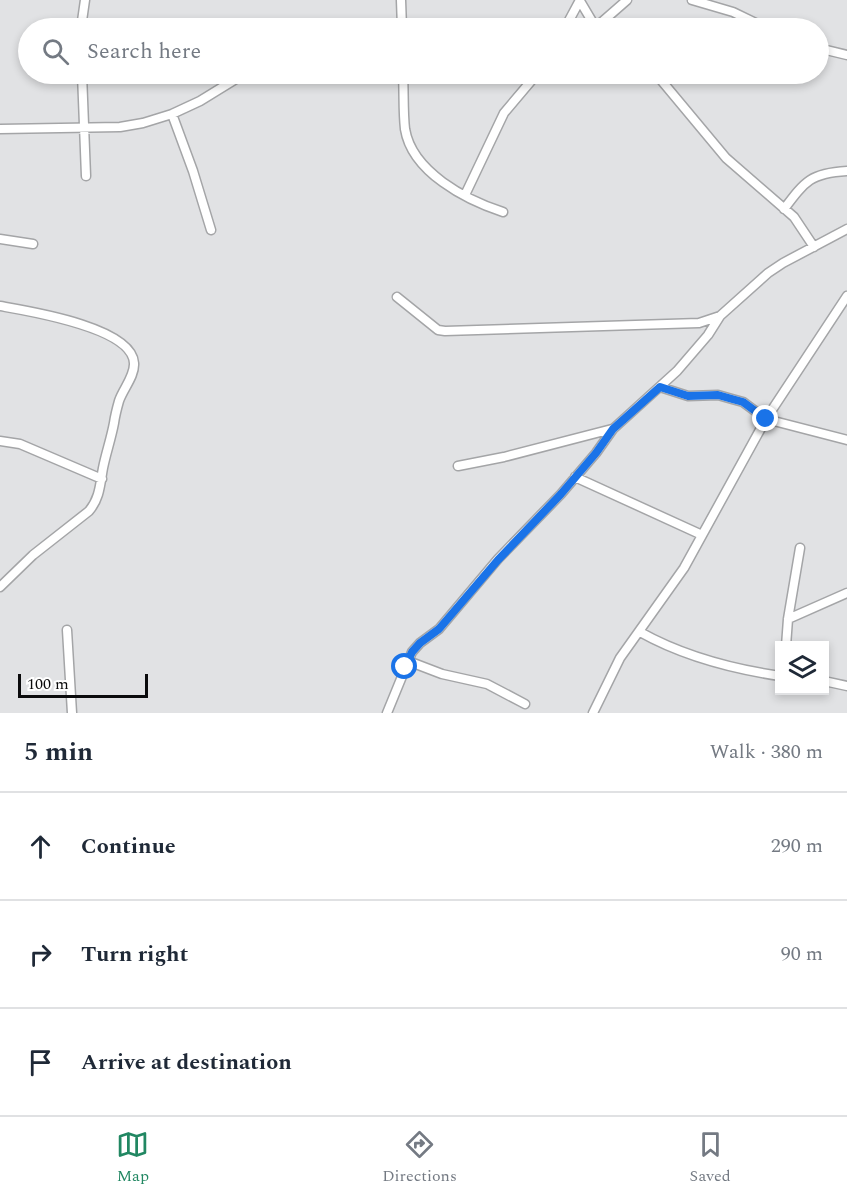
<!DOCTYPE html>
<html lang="en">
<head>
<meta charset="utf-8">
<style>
  :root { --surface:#fff; --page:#f6f6f7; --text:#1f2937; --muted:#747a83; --line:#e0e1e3; --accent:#218762 }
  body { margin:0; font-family:Spectral,serif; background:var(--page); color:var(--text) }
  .controls { position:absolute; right:18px; bottom:18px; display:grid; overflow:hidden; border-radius:0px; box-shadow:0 3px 9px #0003 }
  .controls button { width:54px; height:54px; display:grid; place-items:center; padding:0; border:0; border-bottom:2px solid var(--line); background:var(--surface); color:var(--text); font:30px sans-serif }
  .scale { position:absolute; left:18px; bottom:15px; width:130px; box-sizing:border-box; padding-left:6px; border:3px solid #0b0b0c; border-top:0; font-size:16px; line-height:21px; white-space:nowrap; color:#0b0b0c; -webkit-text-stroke:4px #fff; paint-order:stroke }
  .stop { position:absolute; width:18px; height:18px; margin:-14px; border:4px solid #1a73e8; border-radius:50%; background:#fff }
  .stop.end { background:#1a73e8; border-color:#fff; box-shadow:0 2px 6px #0008 }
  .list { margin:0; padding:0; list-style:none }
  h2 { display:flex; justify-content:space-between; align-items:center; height:78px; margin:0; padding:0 24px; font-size:26px }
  h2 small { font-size:20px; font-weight:400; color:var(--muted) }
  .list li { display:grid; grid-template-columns:39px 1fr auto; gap:18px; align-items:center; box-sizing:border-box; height:108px; padding:0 24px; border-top:2px solid var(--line) }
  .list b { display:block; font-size:22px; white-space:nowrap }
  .list em { font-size:20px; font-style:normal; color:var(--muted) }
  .icon { flex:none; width:33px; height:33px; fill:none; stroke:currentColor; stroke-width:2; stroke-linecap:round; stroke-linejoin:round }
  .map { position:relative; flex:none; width:847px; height:713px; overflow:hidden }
  .search { position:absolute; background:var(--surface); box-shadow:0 3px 9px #0003; left:18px; right:18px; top:18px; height:66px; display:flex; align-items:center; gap:15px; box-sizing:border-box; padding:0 21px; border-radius:33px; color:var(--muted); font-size:22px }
  .sheet { height:402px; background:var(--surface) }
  nav { display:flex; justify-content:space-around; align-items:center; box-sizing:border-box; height:84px; border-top:2px solid var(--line); background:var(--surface); font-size:16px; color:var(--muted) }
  nav a { display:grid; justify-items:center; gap:3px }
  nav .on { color:var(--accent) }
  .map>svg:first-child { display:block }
</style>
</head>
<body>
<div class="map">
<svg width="847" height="713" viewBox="0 0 847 713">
  <rect width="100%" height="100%" fill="#e1e2e4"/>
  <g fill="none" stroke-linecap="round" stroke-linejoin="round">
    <defs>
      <path id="minor" d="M401,0L402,28
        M692,0L733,12L766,28
        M580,1L596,28
        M81,28L85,0
        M565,28L580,0
        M595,28L627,0
        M818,48L847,55
        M82,74L86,176
        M403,74C404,92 403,111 405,129C412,172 466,200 503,212
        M656,74L726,158L794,217L814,247
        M172,114L193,171L211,230
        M0,129L120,127L143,123L172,114L200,101L239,77
        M465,195L504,113L537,74
        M784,209C805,181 811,173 847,171
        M0,239L33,244
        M397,297L438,330L445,331L699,323L720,316L768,273L783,263L847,229
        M0,306C28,311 132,327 134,363C135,376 123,389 119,401C117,408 115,416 114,423C111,439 106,453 103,468C100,484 100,498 89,511L33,555L0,587
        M660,387L688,396L718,395L732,399L743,402L766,419L847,440
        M0,441L20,444L102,479
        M458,466L504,457L612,429
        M575,477L702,535
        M788,619L847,593
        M67,630L72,713
        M640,632C681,655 733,669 780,676
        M786,646L788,619L800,548
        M408,661L442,674L487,684L525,704
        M824,681L847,686
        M387,713L412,652L420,643L439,629L498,559L561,494L596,453L613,429L677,371L708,335L720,316
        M593,713L620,658L684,568L766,419L847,296"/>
    </defs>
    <use href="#minor" stroke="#a4a5a7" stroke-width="11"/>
    <use href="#minor" stroke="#fff" stroke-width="8"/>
  </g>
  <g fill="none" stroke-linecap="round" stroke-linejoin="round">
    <path stroke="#1a73e8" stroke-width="8" d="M405,667L412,652L420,643L439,629L498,560L561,494L596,453L613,429L660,387L688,396L718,395L732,399L743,402L766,419"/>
  </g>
</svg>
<div class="controls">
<button><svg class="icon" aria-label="layers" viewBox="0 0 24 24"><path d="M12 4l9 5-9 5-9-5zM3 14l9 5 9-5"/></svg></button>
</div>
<div class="scale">100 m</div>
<div class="stop" style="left:405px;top:667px"></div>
<div class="stop end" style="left:766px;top:419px"></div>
<div class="search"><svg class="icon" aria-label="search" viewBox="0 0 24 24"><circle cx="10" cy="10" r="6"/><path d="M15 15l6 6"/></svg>Search here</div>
</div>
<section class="sheet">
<h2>5 min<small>Walk · 380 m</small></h2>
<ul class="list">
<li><svg class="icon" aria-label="ahead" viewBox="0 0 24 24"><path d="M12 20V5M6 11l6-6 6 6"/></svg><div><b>Continue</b></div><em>290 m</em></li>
<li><svg class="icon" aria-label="right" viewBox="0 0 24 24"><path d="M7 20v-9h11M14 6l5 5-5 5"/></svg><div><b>Turn right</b></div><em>90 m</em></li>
<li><svg class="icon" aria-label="arrive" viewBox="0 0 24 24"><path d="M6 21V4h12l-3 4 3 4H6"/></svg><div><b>Arrive at destination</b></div></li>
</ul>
</section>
<nav>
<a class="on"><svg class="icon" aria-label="map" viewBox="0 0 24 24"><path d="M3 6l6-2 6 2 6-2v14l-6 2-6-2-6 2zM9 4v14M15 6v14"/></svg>Map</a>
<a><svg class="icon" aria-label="directions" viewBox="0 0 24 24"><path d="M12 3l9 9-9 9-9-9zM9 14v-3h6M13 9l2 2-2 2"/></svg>Directions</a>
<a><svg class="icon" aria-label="saved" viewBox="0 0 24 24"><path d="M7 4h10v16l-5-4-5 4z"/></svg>Saved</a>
</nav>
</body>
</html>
